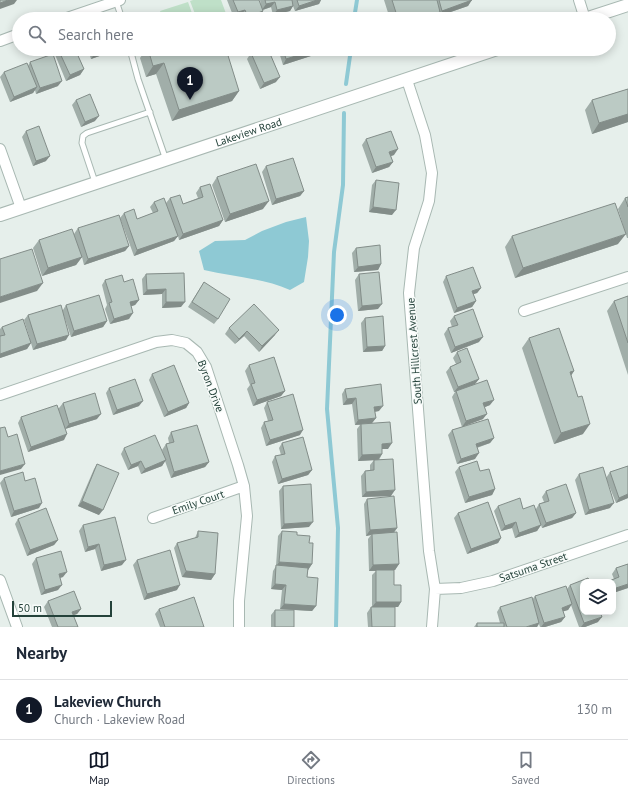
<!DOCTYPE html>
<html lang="en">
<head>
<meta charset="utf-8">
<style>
  :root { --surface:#fff; --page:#f6f6f7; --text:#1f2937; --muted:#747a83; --line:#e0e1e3; --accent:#111827 }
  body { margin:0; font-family:"PT Sans",sans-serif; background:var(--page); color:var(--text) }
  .controls { position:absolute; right:12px; bottom:12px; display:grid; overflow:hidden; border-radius:8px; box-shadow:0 2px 10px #0003 }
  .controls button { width:36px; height:36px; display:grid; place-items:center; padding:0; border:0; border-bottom:1px solid var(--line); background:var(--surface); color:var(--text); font:20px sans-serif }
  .scale { position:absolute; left:12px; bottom:10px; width:100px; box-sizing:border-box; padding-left:4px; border:2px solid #24423a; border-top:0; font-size:11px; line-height:14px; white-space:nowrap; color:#24423a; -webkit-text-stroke:3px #f7fbf9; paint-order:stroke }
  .you { position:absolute; left:337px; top:315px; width:14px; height:14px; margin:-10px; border:3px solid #fff; border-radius:50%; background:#1a73e8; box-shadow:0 0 0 6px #1a73e833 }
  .badge { display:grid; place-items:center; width:26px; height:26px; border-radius:50%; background:var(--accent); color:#fff; font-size:13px; font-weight:700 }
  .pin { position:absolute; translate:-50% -33px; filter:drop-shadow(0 1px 2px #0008) }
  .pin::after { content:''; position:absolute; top:21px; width:14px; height:12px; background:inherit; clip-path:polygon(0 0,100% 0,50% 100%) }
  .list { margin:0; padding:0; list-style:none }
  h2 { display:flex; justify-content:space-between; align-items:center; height:52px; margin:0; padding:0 16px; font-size:17px }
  h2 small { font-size:13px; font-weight:400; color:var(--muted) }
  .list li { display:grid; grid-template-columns:26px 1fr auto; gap:12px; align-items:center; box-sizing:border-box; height:60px; padding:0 16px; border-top:1px solid var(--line) }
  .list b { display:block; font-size:15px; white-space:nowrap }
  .list p { margin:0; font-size:13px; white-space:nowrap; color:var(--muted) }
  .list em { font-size:13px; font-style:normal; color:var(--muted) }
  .icon { flex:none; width:22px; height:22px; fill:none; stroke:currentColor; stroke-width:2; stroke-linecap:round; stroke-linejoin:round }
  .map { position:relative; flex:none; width:628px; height:627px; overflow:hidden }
  .search { position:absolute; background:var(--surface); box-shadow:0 2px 10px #0003; left:12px; right:12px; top:12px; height:44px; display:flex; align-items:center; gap:10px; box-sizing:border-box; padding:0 14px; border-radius:22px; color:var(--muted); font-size:15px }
  .sheet { height:112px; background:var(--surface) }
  nav { display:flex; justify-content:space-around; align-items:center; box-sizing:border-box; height:56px; border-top:1px solid var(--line); background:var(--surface); font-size:11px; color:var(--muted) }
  nav a { display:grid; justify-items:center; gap:2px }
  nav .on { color:var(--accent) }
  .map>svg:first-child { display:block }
</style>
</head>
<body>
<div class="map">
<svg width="628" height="627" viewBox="0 0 628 627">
  <rect width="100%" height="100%" fill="#e6efeb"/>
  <path fill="#bfe0c8" d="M193,0H221L228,19H197L190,1Z
    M188,2L194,19H163L160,11Z"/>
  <path fill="#8ec9d4" d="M306,217L309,241L308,257L304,282L290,290C263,278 233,277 204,270L199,251L215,241L245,240L262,231L286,222Z"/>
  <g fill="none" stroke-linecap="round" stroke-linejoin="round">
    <path stroke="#8ec9d4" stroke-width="4" d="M354,19L357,0
      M346,84L351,49
      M336,627L338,528L327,409L334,252L343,185L344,113"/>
    <defs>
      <path id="service" d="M116,1L122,19
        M130,49L138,79L166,160
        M95,182L82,143L83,136L87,133L150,112"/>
      <path id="minor" d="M579,0L585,19
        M64,19L120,0
        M0,41L19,34
        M407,80L425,135L432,173L429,201L414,248L409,293L429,551L435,589L432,627
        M0,149L21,208
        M524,311L628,277
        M0,395L156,342L172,340L186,343L197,352L206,367L238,465L244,486L247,516L239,601V627
        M153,518L244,486
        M0,580L17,627
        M435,589L461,588L493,581L628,535"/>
      <g id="tertiary">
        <path d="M585,19L628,5"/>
        <path id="s1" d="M0,215L497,49"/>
      </g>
    </defs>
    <use href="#service" stroke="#a8b8b2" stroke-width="7"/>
    <use href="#minor" stroke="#a8b8b2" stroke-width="12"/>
    <use href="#tertiary" stroke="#a8b8b2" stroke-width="14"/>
    <use href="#service" stroke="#fff" stroke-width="5"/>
    <use href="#minor" stroke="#fff" stroke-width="10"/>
    <use href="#tertiary" stroke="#fff" stroke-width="12"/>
  </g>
  <path fill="#a1aea9" d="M227,0H259L261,6L260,0H321L319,4L295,11L293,6L290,11L273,15L271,7L263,10V11L260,17L254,19H243L241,15L234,18Z
    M384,0H471L468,6L439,16L438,15L435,19H390Z
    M54,49H75L84,69L80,75L66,81L53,50Z
    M88,49H111L108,53L91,59Z
    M144,49H180L182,54L198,52L239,91L232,101L172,121L156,74L146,77L140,58L145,51Z
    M278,49H318L314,55L283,65Z
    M251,53L276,82L260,89L247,59Z
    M30,62L58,86L36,94L35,90L33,93L10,102L0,77L4,72L28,66Z
    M628,89V122L592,134L585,110L592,100Z
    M76,100L95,121L81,127L72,105Z
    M26,131L46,161L33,166L22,137Z
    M366,139L394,155L391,156L393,162L389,167L372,173L362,145Z
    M266,166L304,191L300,196L272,205L262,172Z
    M217,177L263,209L225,222L212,185Z
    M376,180L392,215L369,212L372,185Z
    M200,187L223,220L219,226L179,240L178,236L174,241L134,256L120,218L124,213L137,219L153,213L150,207L154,202L166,203L170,198L183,204L198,198L196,193Z
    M628,197V238H627L618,209L625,198Z
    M78,228L129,246L125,251L84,265L82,257L76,265L42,276L33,248L39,240L74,234Z
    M512,236L618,244L515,278L505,247Z
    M356,248L381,264L378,270L354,272L352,253Z
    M184,273L181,307L162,308V294L143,295L142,279L146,274Z
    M359,274L378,309L358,311L355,280Z
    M446,276L481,288L477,293L473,294L476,301L472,307L454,313L443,282Z
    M105,280L124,282L139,300L135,305L131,306L129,319L110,324L105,309L107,305L102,285Z
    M204,282L218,319L214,324L188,307Z
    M628,296V375L607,311L614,301Z
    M66,305L107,321L103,327L71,337L64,316L66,340L33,350L31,343L27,349L0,358V329L2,327L30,339L24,320L28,315L63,310Z
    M454,316L479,342L451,353L444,334L448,328L452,327L450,321Z
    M365,318L385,346L382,351L363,352L361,323Z
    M229,328L275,335L259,352L244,336L235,344L225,334Z
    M529,338L574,371L571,376L578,397L583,434L554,444L522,348Z
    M457,352L479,379L475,384L490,405L485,407L483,419L464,426L494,438L490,443L477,448L475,459L457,464L448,435L452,430L462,427L452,397L455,392H454L446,372L450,367L456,364L453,358Z
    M249,365L285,391L281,396L253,406L247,389L250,385L245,371Z
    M152,374L189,403L186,408L164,417L149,380Z
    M109,388L139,406L113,415L106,393Z
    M345,389L379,411L375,412L376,418L372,423L388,449H382V454L379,460L391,496L362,497L361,476L365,471L370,470V465L374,460L358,461L357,429L360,425H355L352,404L343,405L342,394Z
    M267,402L300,435L266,446L261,428L264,422L268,421L264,408Z
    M63,403L97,419L65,429L64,440L28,452L18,423L21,417L59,408Z
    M171,432L209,462L205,467L171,478L165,461L162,466L141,474L138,466L128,470L121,454L124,448L165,459L162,450L166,444L169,443L168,438Z
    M282,443L312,470L308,475L278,484L272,462L275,456L281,455L279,448Z
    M97,464L99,515L78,506L94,469Z
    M628,466V498L616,503L606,478L610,472Z
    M459,467L480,471L495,489L492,495L465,503L455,472Z
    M579,474L610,508L585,515L575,480Z
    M4,478L39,508L11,517L0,483Z
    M283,486L309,527L281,529L279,491Z
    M546,491L576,513L572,518L542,528L541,525L537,531L515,538L512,528L501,531L494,511L498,506L523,509H536L539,504L544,502L542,497Z
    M367,499L397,528L394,533L399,564L395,570H385L394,585L401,602L398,607H395V627H368L367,613L371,607H372V575L376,571H369L368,539L371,535L366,536L364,504Z
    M458,513L501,538L498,543L467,554L454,518Z
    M18,519L58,540L54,545L27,556L15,524Z
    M83,525L122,565L101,571L95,549L85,552L79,531Z
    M198,531L215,574L211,580L182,577L174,548L177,543L195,538Z
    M282,531L297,535L309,543L312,564L308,570L307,577L316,606L312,611L294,610V627H271V615L275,610H293L280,609L282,590L271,589L273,571L276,566L278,536Z
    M36,558L63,577L60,578L58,590L41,595L32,564Z
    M137,560L177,590L144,600L133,565Z
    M628,564V588L613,593V582H608L609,581L614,579L612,574L616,568Z
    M570,585L598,622L585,627H579L571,605L568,610L563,611L565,617L561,622L545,627H540L539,624L537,627H474L477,623H500L497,612L500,607L532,600L535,596L567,589Z
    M48,601L81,609L77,614L73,615L78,627H52L44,607Z
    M159,609L204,627H160L155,614Z"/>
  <path fill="#838d89" d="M8,0H17L14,4L0,9V3Z
    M317,0H321L319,4L295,11L299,6Z
    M472,0L468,6L439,16L442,11Z
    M275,2L271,7L262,10L266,4Z
    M293,6L290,11L273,15L277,10Z
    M245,10L241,15L234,18L238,12Z
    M263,11L260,17L254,19H247L248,17Z
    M440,12L435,19H417Z
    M108,49H111L108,53L91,59L95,53Z
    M318,49L314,55L283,65L286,59Z
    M164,63L156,74L146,77L153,66Z
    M84,69L80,75L66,81L70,75Z
    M280,77L276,82L260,89L264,83Z
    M62,81L58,86L36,94L40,88Z
    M37,87L33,93L10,102L14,97Z
    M239,91L232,101L172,121L179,110Z
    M628,114V122L592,134L599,123Z
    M99,116L95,121L81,127L85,122Z
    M398,149L394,155L385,158L389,152Z
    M50,156L46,161L33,166L36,161Z
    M393,162L389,167L372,173L376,167Z
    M304,191L300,196L272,205L276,199Z
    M269,201L263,209L225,222L230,214Z
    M373,207L396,210L392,215L369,212Z
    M223,220L219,226L179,240L183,234Z
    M626,234L618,244L515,278L523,268Z
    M178,236L174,241L134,256L137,250Z
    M129,246L125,251L84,265L88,259Z
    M82,257L76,265L42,276L48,268Z
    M381,264L378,270L354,272L358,267Z
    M43,283L37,291L0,303V297Z
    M481,288L477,293L468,296L472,291Z
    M166,289L162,294L143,295L147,290Z
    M139,300L135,305L126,308L130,302Z
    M476,301L472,307L454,313L457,308Z
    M166,302H185L181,307L162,308Z
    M382,304L378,309L358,311L362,306Z
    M133,313L129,319L110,324L114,319Z
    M107,321L103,327L71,337L74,331Z
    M279,330L275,335L259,352L262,346Z
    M247,331L244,336L235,344L239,339Z
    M69,335L66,340L33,350L37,344Z
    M483,337L479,342L451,353L455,347Z
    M31,343L27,349L0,358V354Z
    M385,346L382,351L363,352L367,347Z
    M574,371L567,381L570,372Z
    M479,379L475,384L454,392L458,387Z
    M285,391L281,396L253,406L257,400Z
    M356,398L352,404L343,405L347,399Z
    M494,400L490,405L480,409L483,403Z
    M143,401L139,406L113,415L117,410Z
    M189,403L186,408L164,417L168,412Z
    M383,406L379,411L371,412L374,407Z
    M101,414L97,419L65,429L69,424Z
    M487,414L483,419L462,427L466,421Z
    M376,418L372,423L355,425L358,420Z
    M590,424L583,434L554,444L561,433Z
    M303,430L300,435L266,446L270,440Z
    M67,434L64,440L28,452L31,447Z
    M494,438L490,443L472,449L476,444Z
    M392,443L388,449H378L382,444Z
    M479,453L475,459L457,464L461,459Z
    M382,454L378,460L358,461L362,455Z
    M166,460L162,466L141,474L145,469Z
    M141,461L138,466L128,470L131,465Z
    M209,462L205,467L171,478L174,472Z
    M25,464L21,469L0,475V471Z
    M312,470L308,475L278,484L282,479Z
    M495,489L492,495L465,503L469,497Z
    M395,490L391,496L362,497L366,492Z
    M628,494V498L616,503L619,498Z
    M82,501L103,510L99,515L78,506Z
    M42,503L39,508L11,517L14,511Z
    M614,503L610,508L585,515L589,510Z
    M576,513L572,518L542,528L546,523Z
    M313,522L309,527L281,529L284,524Z
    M516,522L512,528L501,531L505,526Z
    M541,525L537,531L515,538L519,533Z
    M397,528L393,533L372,534L371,535L366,536L370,530Z
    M501,538L498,543L467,554L471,549Z
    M58,540L54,545L27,556L30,550Z
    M99,544L95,549L85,552L88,547Z
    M126,560L122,565L101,571L104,565Z
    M279,562L312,564L308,570L276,567Z
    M399,564L395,570L369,571L373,565Z
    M186,571L215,574L211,580L182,577Z
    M67,572L63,577L55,579L59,574Z
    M275,584L286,585L282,590L271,589Z
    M628,584V588L613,593V589Z
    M62,585L58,590L41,595L45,590Z
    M180,585L177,590L144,600L147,594Z
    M376,602H401L398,607H372Z
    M284,604L316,606L312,611L280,609Z
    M572,604L568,610L558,613L562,608Z
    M81,609L77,614L68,617L72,612Z
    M565,617L561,622L545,627H541L544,623Z
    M602,617L598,622L585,627H581L584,623Z
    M539,623L537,627H526Z"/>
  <path fill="#bbcac4" stroke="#838d89" d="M0,0H8L0,3Z
    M233,0H259L263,11L248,17L245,10L238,12Z
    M265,0H292L293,6L277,10L275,2L266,4Z
    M297,0H317L299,6Z
    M392,0H437L440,12L417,19H398Z
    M439,0H472L442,11Z
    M58,49H75L84,69L70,75Z
    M94,49H108L95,53Z
    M148,49H180L182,54L197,49L198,52L206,49H226L239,91L179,110L164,63L153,66Z
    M262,49H268L280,77L264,83L251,53Z
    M283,49H318L286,59Z
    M53,54L62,81L40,88L30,62Z
    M27,63L37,87L14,97L4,72Z
    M628,89V114L599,123L592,100Z
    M90,94L99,116L85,122L76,100Z
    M39,126L50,156L36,161L26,131Z
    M391,131L398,149L389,152L393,162L376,167L366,139Z
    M293,158L304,191L276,199L266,166Z
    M256,164L269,201L230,214L217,177Z
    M376,180L399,183L396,210L373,207Z
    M210,184L223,220L183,234L170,198L180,195L183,204L203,197L200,187Z
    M628,197V207L625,198Z
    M164,198L178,236L137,250L124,213L134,209L137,219L158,211L154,202Z
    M615,203L626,234L523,268L512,236Z
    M119,215L129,246L88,259L78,228Z
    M72,229L82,257L48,268L39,240Z
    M380,245L381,264L358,267L356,248Z
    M32,249L43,283L0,297V259Z
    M473,267L481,288L472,291L476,301L457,308L446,276Z
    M379,272L382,304L362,306L359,274Z
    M184,273L185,302H166V289L147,290L146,274Z
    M122,275L124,282L133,279L139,300L130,302L133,313L114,319L109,303L112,302L105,280Z
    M204,282L230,299L218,319L192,302Z
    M99,295L107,321L74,331L66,305Z
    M628,296V343L614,301Z
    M254,304L279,330L262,346L247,331L239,339L229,328Z
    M61,305L69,335L37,344L28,315Z
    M473,309L483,337L455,347L448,328L458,325L454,316Z
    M383,316L385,346L367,347L365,318Z
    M23,319L31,343L0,354V336L5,335L2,327Z
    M559,328L574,371L570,372L578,397L582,396L590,424L561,433L529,338Z
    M467,348L479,379L458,387L450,367L461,362L457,352Z
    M274,357L285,391L257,400L251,384L255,383L249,365Z
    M174,365L189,403L168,412L152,374Z
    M135,379L143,401L117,410L109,388Z
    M487,380L494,400L483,403L487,414L466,421L456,391Z
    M381,384L383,406L374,407L376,418L358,420L356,398L347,399L345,389Z
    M95,393L101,414L69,424L63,403Z
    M293,394L303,430L270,440L264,422L273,420L267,402Z
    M57,405L67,434L31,447L21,417Z
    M488,419L494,438L476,444L479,453L461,459L452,430Z
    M390,422L392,443L382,444V454L362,455L361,424Z
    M197,425L209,462L174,472L166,444L174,442L171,432Z
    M5,427L8,437L17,434L25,464L0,471V428Z
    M155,435L166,460L145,469L141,461L131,465L124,448Z
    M303,437L312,470L282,479L275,456L285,454L282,443Z
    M393,459L395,490L366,492L365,471L374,470V460Z
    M477,461L480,471L489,469L495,489L469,497L459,467Z
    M97,464L119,473L103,510L82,501Z
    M628,466V494L619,498L610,472Z
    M603,467L614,503L589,510L579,474Z
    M23,472L25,481L35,478L42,503L14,511L4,478Z
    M311,484L313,522L284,524L283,486Z
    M566,484L576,513L546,523L539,504L549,501L546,491Z
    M394,496L397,528L370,530L367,499Z
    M520,498L523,509L534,505L541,525L519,533L516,522L505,526L498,506Z
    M488,502L501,538L471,549L458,513Z
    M46,508L58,540L30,550L18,519Z
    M115,517L126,560L104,565L99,544L88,547L83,525Z
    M198,531L218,533L215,574L186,571L177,543L198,537Z
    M282,531L297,532V535L310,536L309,543H313L312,564L279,562Z
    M397,532L399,564L373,565L372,534Z
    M170,550L180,585L147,594L137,560Z
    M61,551L67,572L59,574L62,585L45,590L36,558Z
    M628,564V584L613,589V582H610L609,581L619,577L616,568Z
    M276,565L308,568L307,577L318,578L316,606L284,604L286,585L275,584Z
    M376,570H394V585H401V602H376Z
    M588,578L590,582H583V612H600L602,617L584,623L570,585Z
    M566,586L572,604L562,608L565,617L544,623L535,596Z
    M74,591L81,609L72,612L78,627H58L48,601Z
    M194,597L204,627H165L159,609Z
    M532,597L539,623L526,627H507L500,607Z
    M371,607H395V627H372Z
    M275,610H294V627H275Z
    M477,623H504V627H477Z"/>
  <g text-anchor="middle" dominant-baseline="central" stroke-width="3" stroke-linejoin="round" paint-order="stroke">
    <g font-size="11" fill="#24423a" stroke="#f7fbf9">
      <text stroke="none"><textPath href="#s1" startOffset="262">Lakeview Road</textPath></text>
      <text transform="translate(414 351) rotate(-94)">South Hillcrest Avenue</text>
      <text transform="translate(211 386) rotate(69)">Byron Drive</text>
      <text transform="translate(198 502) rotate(-19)">Emily Court</text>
      <text transform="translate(533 567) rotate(-19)">Satsuma Street</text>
    </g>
  </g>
</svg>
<div class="controls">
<button><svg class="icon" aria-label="layers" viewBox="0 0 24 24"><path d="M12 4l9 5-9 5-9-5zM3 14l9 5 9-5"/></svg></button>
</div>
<div class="scale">50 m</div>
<div class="you"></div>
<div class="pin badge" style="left:190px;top:100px">1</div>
<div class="search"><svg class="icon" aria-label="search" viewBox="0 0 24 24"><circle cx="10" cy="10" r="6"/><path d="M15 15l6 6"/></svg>Search here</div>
</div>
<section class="sheet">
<h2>Nearby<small></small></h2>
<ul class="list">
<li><span class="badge">1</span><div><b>Lakeview Church</b><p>Church · Lakeview Road</p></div><em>130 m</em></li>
</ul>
</section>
<nav>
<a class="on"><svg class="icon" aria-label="map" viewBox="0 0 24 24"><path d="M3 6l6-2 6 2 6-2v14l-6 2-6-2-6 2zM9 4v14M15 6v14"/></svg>Map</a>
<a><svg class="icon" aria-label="directions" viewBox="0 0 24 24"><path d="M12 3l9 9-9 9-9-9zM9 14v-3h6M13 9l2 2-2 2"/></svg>Directions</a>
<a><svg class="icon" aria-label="saved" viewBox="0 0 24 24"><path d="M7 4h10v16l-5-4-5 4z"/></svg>Saved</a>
</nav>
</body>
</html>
